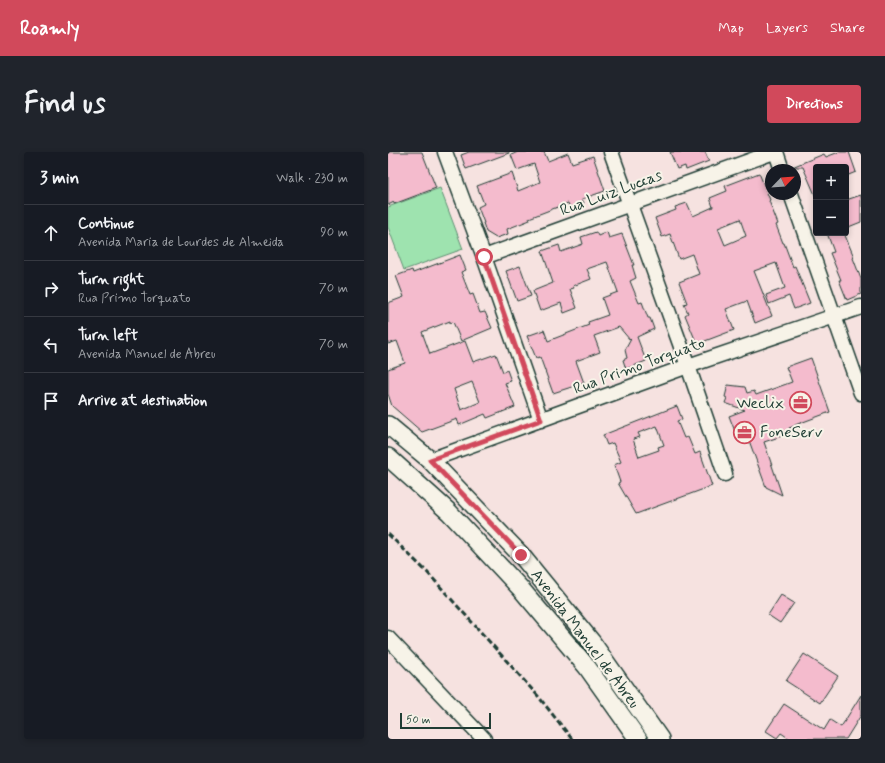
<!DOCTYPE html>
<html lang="en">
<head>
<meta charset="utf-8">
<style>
  :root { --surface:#171b24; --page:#20242c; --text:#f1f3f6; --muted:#9ea1a6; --line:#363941; --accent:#d1495b }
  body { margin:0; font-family:Mynerve,sans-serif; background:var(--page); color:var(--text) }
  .controls { position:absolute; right:12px; top:12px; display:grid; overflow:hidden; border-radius:4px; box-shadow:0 2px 6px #0003 }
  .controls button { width:36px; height:36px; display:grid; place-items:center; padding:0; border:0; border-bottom:1px solid var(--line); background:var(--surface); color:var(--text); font:20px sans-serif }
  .compass { position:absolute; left:377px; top:12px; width:36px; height:36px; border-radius:50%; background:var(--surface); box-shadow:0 2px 6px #0003; rotate:65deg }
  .scale { position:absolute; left:12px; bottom:10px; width:91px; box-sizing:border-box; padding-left:4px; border:2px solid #1f3d34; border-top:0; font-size:11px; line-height:14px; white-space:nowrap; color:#1f3d34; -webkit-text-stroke:3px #f7f3e8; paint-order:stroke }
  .stop { position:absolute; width:12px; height:12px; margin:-9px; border:3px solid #d1495b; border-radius:50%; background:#fff }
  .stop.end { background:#d1495b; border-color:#fff; box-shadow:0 1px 4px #0008 }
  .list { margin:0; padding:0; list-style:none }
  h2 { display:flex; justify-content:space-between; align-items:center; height:52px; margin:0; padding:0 16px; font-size:17px }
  h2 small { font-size:13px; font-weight:400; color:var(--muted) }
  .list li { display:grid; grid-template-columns:26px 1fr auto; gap:12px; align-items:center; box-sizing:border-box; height:56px; padding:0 16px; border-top:1px solid var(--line) }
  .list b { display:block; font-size:15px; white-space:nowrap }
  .list p { margin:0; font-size:13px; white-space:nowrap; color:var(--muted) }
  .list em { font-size:13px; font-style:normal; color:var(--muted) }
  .icon { flex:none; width:22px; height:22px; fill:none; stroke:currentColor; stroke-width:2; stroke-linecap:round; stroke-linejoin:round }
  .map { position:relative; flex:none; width:473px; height:587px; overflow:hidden; border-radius:4px }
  header { display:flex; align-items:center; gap:24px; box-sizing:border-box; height:56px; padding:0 20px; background:var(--accent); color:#fff }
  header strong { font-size:19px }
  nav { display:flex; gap:22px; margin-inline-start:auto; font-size:14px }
  .intro { display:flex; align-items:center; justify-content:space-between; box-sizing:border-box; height:96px; padding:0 24px }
  h1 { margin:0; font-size:28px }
  .button { padding:10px 18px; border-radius:4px; background:var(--accent); color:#fff; font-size:14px; font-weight:700 }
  main { display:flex; gap:24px; padding:0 24px }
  aside { flex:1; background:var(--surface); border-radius:4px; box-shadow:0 2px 6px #0003 }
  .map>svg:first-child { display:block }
</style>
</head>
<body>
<header>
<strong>Roamly</strong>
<nav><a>Map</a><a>Layers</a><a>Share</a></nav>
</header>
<div class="intro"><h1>Find us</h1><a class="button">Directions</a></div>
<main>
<aside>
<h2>3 min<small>Walk · 230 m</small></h2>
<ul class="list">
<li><svg class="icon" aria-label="ahead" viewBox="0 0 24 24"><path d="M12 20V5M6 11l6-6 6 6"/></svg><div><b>Continue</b><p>Avenida Maria de Lourdes de Almeida</p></div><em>90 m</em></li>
<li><svg class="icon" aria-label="right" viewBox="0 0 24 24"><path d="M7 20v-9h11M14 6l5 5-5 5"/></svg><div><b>Turn right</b><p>Rua Primo Torquato</p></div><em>70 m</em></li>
<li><svg class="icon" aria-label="left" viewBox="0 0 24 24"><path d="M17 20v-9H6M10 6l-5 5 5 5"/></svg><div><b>Turn left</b><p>Avenida Manuel de Abreu</p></div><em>70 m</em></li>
<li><svg class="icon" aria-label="arrive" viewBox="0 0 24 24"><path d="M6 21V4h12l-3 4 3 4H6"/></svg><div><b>Arrive at destination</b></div></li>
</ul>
</aside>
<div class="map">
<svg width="473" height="587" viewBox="0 0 473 587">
  <rect width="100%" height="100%" fill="#f6e2e0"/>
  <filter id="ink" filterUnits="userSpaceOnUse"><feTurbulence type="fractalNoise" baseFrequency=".025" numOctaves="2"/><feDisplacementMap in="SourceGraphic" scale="8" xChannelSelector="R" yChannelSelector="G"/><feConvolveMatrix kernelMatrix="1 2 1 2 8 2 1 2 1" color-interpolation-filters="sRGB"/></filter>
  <g filter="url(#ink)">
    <path fill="#9ee3af" stroke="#5e9072" d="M52,36L75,97L16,118L0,75V55Z"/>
    <path fill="#f4bbcd" stroke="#1f3d34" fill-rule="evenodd" d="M0,0H34L48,36L6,52V50L0,53Z
      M81,0H121V1L78,17L73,3Z
      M130,0H156L160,9L180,1L184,11L205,4L217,39L194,47L196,51L182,56L180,51L141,66L142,68L119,77L120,82L108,86L98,80L95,71H96L90,55L96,52L89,34L124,21L130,39L152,30L146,12L129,18L123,3Z
      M282,0H317L321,9L298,18L297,14L289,17Z
      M451,0H461L468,20L458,24V15H428V45L415,15H404L436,2L438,5Z
      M371,21L382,48L381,49L390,72L388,73L395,91H396L405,115L407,114L422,151L406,157L401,144L381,152L378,143L397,136L388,111L366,119L384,164L367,171L359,149L338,157L346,178L309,192L297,163L300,161L296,152L299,151L291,130L311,122L304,102L291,107L282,82L274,85L267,66L288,58L287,55L299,51L305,64L325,55L322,46L339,39L337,34ZM352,67L358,84L337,93L330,76Z
      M473,43V70L458,76V48Z
      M208,80L210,84L219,80L221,86L234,82L246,113H244L248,126L242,129L251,151L254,150L260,166H262L266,177L249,185L258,209L238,217L235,208L239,206L237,198L243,187L242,188L231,175L206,184L212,200L188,209L196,231L165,241L152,205L148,206L139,184L156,178L160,189L201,173L200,170L220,163L214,146L230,140L219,110L199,117L203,127L185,134L186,136L182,137L189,156L176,161L173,151L152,159L145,139L165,131L154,99L171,93L173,100L195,92L193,85Z
      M439,81H456L466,105L465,106L473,127V142L459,148L451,128H453L442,101L446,100Z
      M72,103L78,118L73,120L82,143L85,142L92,161L97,160L104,176L73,189L65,170L62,171V169L34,180L42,202L77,189L85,210L108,202L115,220L119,218L123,229L117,231L127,255L99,266L97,262L71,273L69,267L34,280L4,254L0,242V217L17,211L9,189L0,192V151L16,145L8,124L24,118L25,121ZM84,230L92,250L73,258L66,237Z
      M132,114L143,144L129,149L118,119Z
      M423,206L442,260L407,273V274L401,276L403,281L376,290L394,343L378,335L359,283L350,287L341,264L357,258L337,251L339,246L337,245L340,233L357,235L359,241L366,239L368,243L404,230L398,215Z
      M289,254L294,267L289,269L296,286L300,285L307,302L312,300L324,334L248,362L230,331L232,330L226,313L233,310L225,291L219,293L215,283ZM269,274L276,293L270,295L271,298L251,305L245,287L252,285L250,281Z
      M393,443L406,451L392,471L380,463Z
      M416,502L450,524L432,551L398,529Z
      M473,543V563L458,587H402L393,581L389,586L378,579L396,552L436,578L442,568L453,575Z"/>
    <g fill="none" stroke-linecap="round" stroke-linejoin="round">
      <defs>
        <path id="minor" d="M57,0L96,105L153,268
          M223,0L300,214L337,322
          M388,0L394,18
          M403,42L473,241
          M96,105L386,0
          M42,308L300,214L473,155
          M0,486L96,587"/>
        <path id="major" d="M0,273L42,308L133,403L203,489L272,587
          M0,305L61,360L133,437L199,515L250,587"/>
      </defs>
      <use href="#minor" stroke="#1f3d34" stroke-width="17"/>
      <use href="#major" stroke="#1f3d34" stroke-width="20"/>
      <use href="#minor" stroke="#f7f3e8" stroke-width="14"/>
      <use href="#major" stroke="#f7f3e8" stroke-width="17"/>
      <path stroke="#1f3d34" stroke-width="3" stroke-dasharray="6 3" stroke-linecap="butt" d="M0,382L39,420L150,544L184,587"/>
    </g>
  </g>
  <g fill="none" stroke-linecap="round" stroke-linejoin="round" filter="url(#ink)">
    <path stroke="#d1495b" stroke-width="5" d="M96,105L153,268L42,308L133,403"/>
  </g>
  <defs>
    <symbol id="office-ring" viewBox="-11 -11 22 22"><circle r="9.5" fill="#f7f3e8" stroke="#d1495b" stroke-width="1.5"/><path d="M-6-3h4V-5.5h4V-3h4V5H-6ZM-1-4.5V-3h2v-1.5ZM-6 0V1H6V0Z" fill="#d1495b"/></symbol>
  </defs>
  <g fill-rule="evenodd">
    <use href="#office-ring" x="400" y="238" width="25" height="25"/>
    <use href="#office-ring" x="344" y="268" width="25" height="25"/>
  </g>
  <g text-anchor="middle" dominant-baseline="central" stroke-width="4" stroke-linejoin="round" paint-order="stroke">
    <g font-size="16" fill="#1f3d34" stroke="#f7f3e8">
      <text transform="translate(223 41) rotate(-20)">Rua Luiz Luccas</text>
      <text transform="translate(251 214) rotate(-20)">Rua Primo Torquato</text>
      <text transform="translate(197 487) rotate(53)">Avenida Manuel de Abreu</text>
    </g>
    <g font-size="16" fill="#1f3d34" stroke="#f7f3e8" text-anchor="end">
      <text x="396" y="251">Weclix</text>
      <text x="372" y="280" text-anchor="start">FoneServ</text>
    </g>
  </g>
</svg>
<div class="controls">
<button>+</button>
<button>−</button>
</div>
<svg class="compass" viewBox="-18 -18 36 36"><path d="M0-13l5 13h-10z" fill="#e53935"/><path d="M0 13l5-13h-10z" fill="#9ea1a6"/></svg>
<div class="scale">50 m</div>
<div class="stop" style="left:96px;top:105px"></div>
<div class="stop end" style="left:133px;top:403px"></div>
</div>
</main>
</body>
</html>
